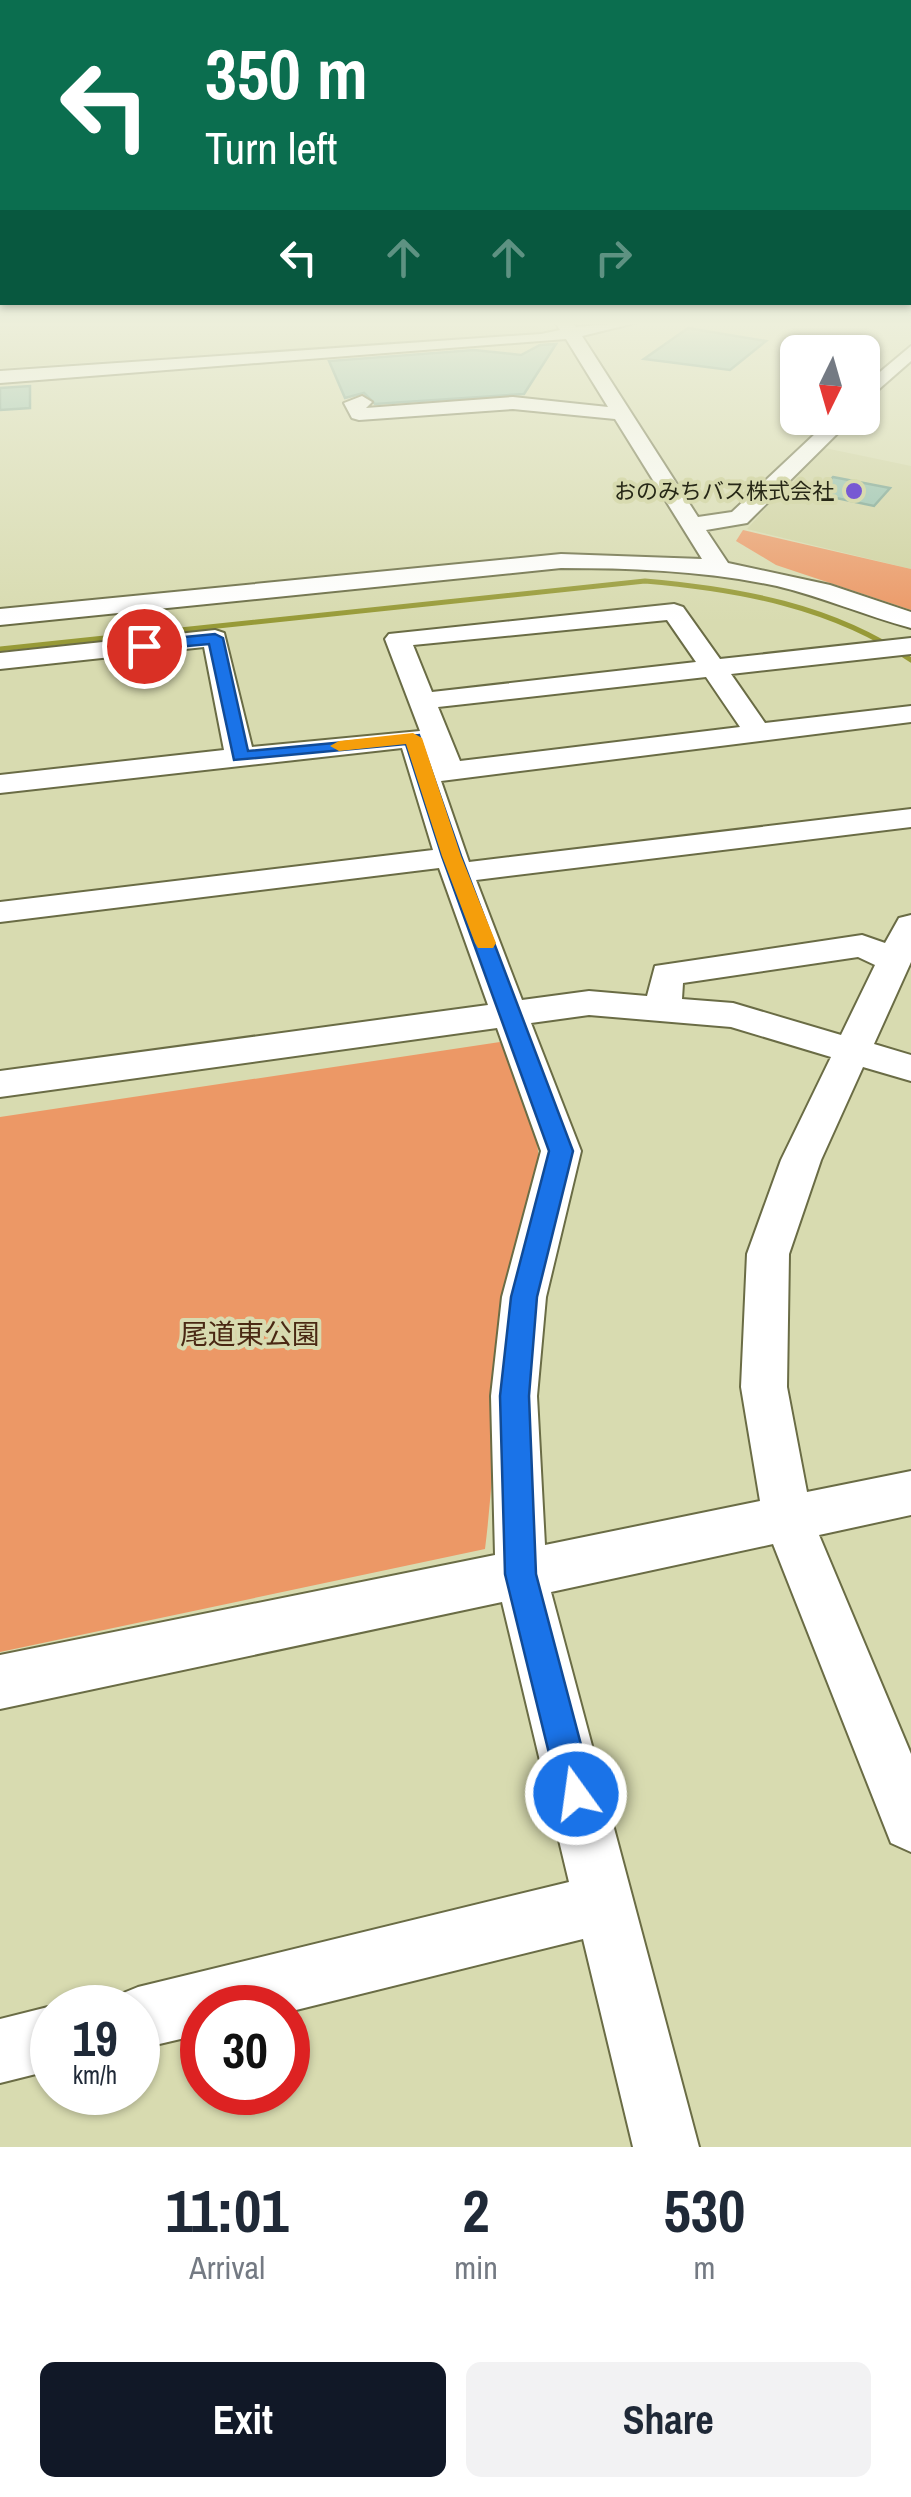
<!DOCTYPE html>
<meta charset="utf-8">
<style>
:root{--surface:#fff;--page:#f2f2f3;--text:#1f2937;--muted:#747a83;--accent:#111827}
body{margin:0;font-family:"Archivo Narrow","Noto Sans JP",sans-serif;background:var(--page);color:var(--text);height:100vh;display:flex;flex-direction:column;font-size:38px;white-space:nowrap}
*{box-sizing:border-box;margin:0}
p{font-size:32px;color:var(--muted)}
.icon{flex:none;width:55px;height:55px;fill:none;stroke:currentColor;stroke-width:2;stroke-linecap:round;stroke-linejoin:round}
.map{position:relative;height:2147px;overflow:hidden}
.details{display:flex;flex-direction:column;background:var(--surface);flex:1}
.details>*{flex:none}
.banner{position:absolute;left:0px;top:0px;width:912px;height:305px;box-shadow:0 2px 8px #0004;background:#0b6e4f;color:#fff;overflow:hidden}
.needle{width:65px;rotate:185deg}
.tools{position:absolute;left:780px;top:335px;display:grid;gap:20px}
.tools a{display:grid;place-items:center;width:100px;height:100px;border-radius:15px;background:var(--surface);box-shadow:0 2px 8px #0004;font-size:50px}
.speed{position:absolute;left:30px;top:1985px;display:flex;gap:20px;font-size:50px;font-weight:700;text-align:center}
.speed>*{display:grid;place-content:center;width:130px;height:130px;border-radius:50%;background:var(--surface);box-shadow:0 2px 8px #0004;line-height:1}
.speed small{font-size:25px;font-weight:400}
.speed .limit{border:15px solid #d22;background:#fff;color:#111}
.pin{position:absolute;display:grid;place-items:center;width:85px;height:85px;color:#fff;margin:-42px;border:5px solid #fff;border-radius:50%;box-shadow:0 2px 10px #0007}
.me{position:absolute;width:110px;margin:-55px;rotate:346deg;stroke-linejoin:round;filter:drop-shadow(0 0 8px #0008)}
.turn{display:flex;align-items:center;gap:35px;height:210px;padding:0 40px;font-size:45px}
.turn .icon{width:130px;height:130px;stroke-width:2.5}
.turn b{display:block;font-size:70px;line-height:85px}
.lanes{display:flex;align-items:center;height:95px;padding:0 40px;background:#0003;justify-content:center;gap:50px;direction:ltr}
.lanes .off{opacity:.35}
.eta{display:flex;justify-content:space-evenly;align-items:center;height:170px;text-align:center}
.eta b{font-size:60px;font-weight:700;line-height:70px}
.primary-button{display:flex;gap:20px;margin-top:auto;padding:20px 40px}
.primary-button a{flex:1;height:115px;border-radius:15px;background:var(--accent);color:#fff;font-size:40px;font-weight:700;line-height:115px;text-align:center}
.primary-button a+a{background:var(--page);color:var(--text)}
.map>svg:first-child{display:block}
</style>
<div class="map">
<svg width="911" height="2147" viewBox="0 0 911 2147">
<rect width="100%" height="100%" fill="#d8dbb0"/>
<!-- built -->
<g fill="#cfd2a0">
<path d="M 0,322 L 535,322 L 543,333 L 0,368 Z"/>
<path d="M 820,447 L 911,466 L 911,569 L 747,529 Z"/>
</g>
<!-- green -->
<g fill="#ec9866">
<path d="M 743,530 L 911,569 L 911,610 L 776,565 L 736,541 Z"/>
<path d="M 500,1042 C 516,1080 537,1120 539,1161 C 495,1285 501,1420 485,1549 L 0,1652 L 0,1117 Z"/>
</g>
<g fill="none" stroke-linecap="round" stroke-linejoin="round">
<!-- stream -->
<path stroke="#979a37" stroke-width="5" d="M 0,649 L 645,581 C 738,589 833,606 911,660"/>
</g>
<!-- building -->
<g fill="#8cbdac" stroke="#6d9c8c" stroke-width="2.5">
<path d="M 688,328 L 766,341 L 730,370 L 644,359 Z"/>
<path d="M 556,344 L 524,394 L 375,404 L 364,393 L 345,398 L 329,361 L 474,350 L 521,355 L 540,345 Z"/>
<path d="M 30,386 L 30,408 L 0,410 L 0,388 Z"/>
<path d="M 833,477 L 890,488 L 874,506 L 817,494 Z"/>
</g>
<g fill="none" stroke-linecap="round" stroke-linejoin="round">
<!-- minor casing -->
<g stroke="#6a6c45" stroke-width="4">
<g id="minor">
<path d="M 555,322 L 573,322 L 576,327 L 639,322 L 582,336 L 698,517 L 732,512 L 832,418 L 853,418 L 747,523 L 706,530 L 728,563 L 830,585 L 911,612 L 911,628 C 866,616 823,597 777,586 C 706,571 634,568 561,568 L 0,625 L 0,609 L 561,554 L 702,559 L 615,419 L 513,409 L 359,420 L 352,418 L 344,403 L 362,396 L 372,402 L 366,408 L 513,397 L 608,407 L 566,339 L 0,383 L 0,371 L 541,334 L 560,330 Z"/>
<path d="M 911,346 L 911,361 L 862,404 L 862,387 Z"/>
<path d="M 674,604 L 683,607 L 720,659 L 911,638 L 911,654 L 731,674 L 765,723 L 911,706 L 911,722 L 441,781 L 469,862 L 911,809 L 911,827 L 476,880 L 522,1000 L 589,991 L 647,996 L 655,966 L 862,935 L 885,943 L 899,918 L 911,915 L 911,962 L 874,1044 L 911,1055 L 911,1081 L 863,1067 L 821,1160 L 789,1254 L 787,1387 L 807,1492 L 911,1471 L 911,1515 L 819,1535 L 911,1754 L 911,1852 L 891,1843 L 773,1544 L 551,1592 L 699,2147 L 633,2147 L 583,1939 L 288,2012 L 288,2008 L 202,2008 L 202,2034 L 138,2049 L 138,2008 L 111,2008 L 116,1996 L 138,1987 L 569,1882 L 502,1602 L 0,1709 L 0,1655 L 495,1555 L 491,1396 L 502,1297 L 541,1151 L 497,1028 L 0,1097 L 0,1071 L 488,1005 L 439,868 L 0,922 L 0,902 L 433,850 L 402,748 L 0,793 L 0,775 L 224,750 L 204,647 L 0,669 L 0,653 L 215,630 L 224,633 L 252,747 L 420,731 L 385,639 L 389,634 ZM 667,620 L 696,662 L 432,692 L 413,645 ZM 706,677 L 740,727 L 460,761 L 438,707 ZM 858,957 L 875,965 L 841,1035 L 733,1003 L 682,999 L 683,983 ZM 589,1015 L 731,1027 L 831,1057 L 781,1160 L 747,1254 L 741,1387 L 760,1501 L 545,1545 L 537,1396 L 546,1297 L 581,1151 L 531,1023 Z"/>
<path d="M 52,2006 L 55,2008 L 52,2070 L 0,2083 L 0,2019 Z"/>
</g>
</g>
<!-- minor -->
<use href="#minor" fill="#fff" fill-rule="evenodd"/>
</g>
<!-- sky -->
<linearGradient id="sky" x2="0" y2="1"><stop stop-color="#87aaa1"/><stop offset="0.52" stop-color="#edefdb"/><stop offset="1" stop-color="#edefdb" stop-opacity="0"/></linearGradient>
<rect width="911" height="623" fill="url(#sky)"/>
<!-- route -->
<path fill="#1a73e8" stroke="#114b97" stroke-width="2.5" d="M 215,634 L 223,638 L 248,751 L 419,735 L 461,856 L 573,1151 L 537,1297 L 529,1396 L 536,1574 L 594,1794 L 588,1806 L 576,1811 L 564,1806 L 559,1794 L 505,1574 L 500,1396 L 511,1297 L 549,1151 L 442,856 L 406,744 L 234,760 L 209,644 L 144,650 L 136,646 L 144,641 Z"/>
<!-- slow -->
<path fill="#f59e0b" d="M 413,733 L 422,738 L 461,856 L 496,943 L 493,948 L 478,948 L 475,943 L 442,856 L 406,744 L 339,751 L 330,746 L 339,741 Z"/>
<!-- markers -->
<circle fill="#7759d3" stroke="#d8dbb0" stroke-width="4" cx="854" cy="491" r="10"/>
<g text-anchor="middle" dominant-baseline="central" stroke-width="8" stroke-linejoin="round" paint-order="stroke">
<!-- far-poi labels -->
<g font-size="22" fill="#272817" stroke="#d8dbb0" text-anchor="end">
<text x="834" y="491">おのみちバス株式会社</text>
</g>
<!-- park labels -->
<g font-size="28" fill="#4a2813" stroke="#d8dbb0">
<text x="250" y="1334">尾道東公園</text>
</g>
</g>
</svg>
<div class="tools">
<a><svg class="needle" viewBox="-14 -14 28 28"><path d="M0-13l5 13h-10z" fill="#e53935"/><path d="M0 13l5-13h-10z" fill="#747a83"/></svg></a>
</div>
<div class="speed"><div>19<small>km/h</small></div><div class="limit">30</div></div>
<div class="pin" style="left:144px;top:646px;background:#d93025"><svg class="icon" aria-label="arrive" viewBox="0 0 24 24"><path d="M6 21V4h12l-3 4 3 4H6"/></svg></div>
<svg class="me" style="left:576px;top:1794px" viewBox="-20 -20 40 40"><circle r="17" fill="#1a73e8" stroke="#fff" stroke-width="3"/><path d="M0-11L8 9 0 5-8 9z" fill="#fff"/></svg>
<div class="banner">
<div class="turn"><svg class="icon" aria-label="left" viewBox="0 0 24 24"><path d="M17 20v-9H6M10 6l-5 5 5 5"/></svg><div><b>350 m</b>Turn left</div></div>
<div class="lanes"><svg class="icon" aria-label="left" viewBox="0 0 24 24"><path d="M17 20v-9H6M10 6l-5 5 5 5"/></svg><svg class="icon off" aria-label="ahead" viewBox="0 0 24 24"><path d="M12 20V5M6 11l6-6 6 6"/></svg><svg class="icon off" aria-label="ahead" viewBox="0 0 24 24"><path d="M12 20V5M6 11l6-6 6 6"/></svg><svg class="icon off" aria-label="right" viewBox="0 0 24 24"><path d="M7 20v-9h11M14 6l5 5-5 5"/></svg></div>
</div>
</div>
<section class="details">
<div class="eta">
<div><b>11:01</b><p>Arrival</p></div>
<div><b>2</b><p>min</p></div>
<div><b>530</b><p>m</p></div>
</div>
<div class="primary-button"><a>Exit</a><a>Share</a></div>
</section>
